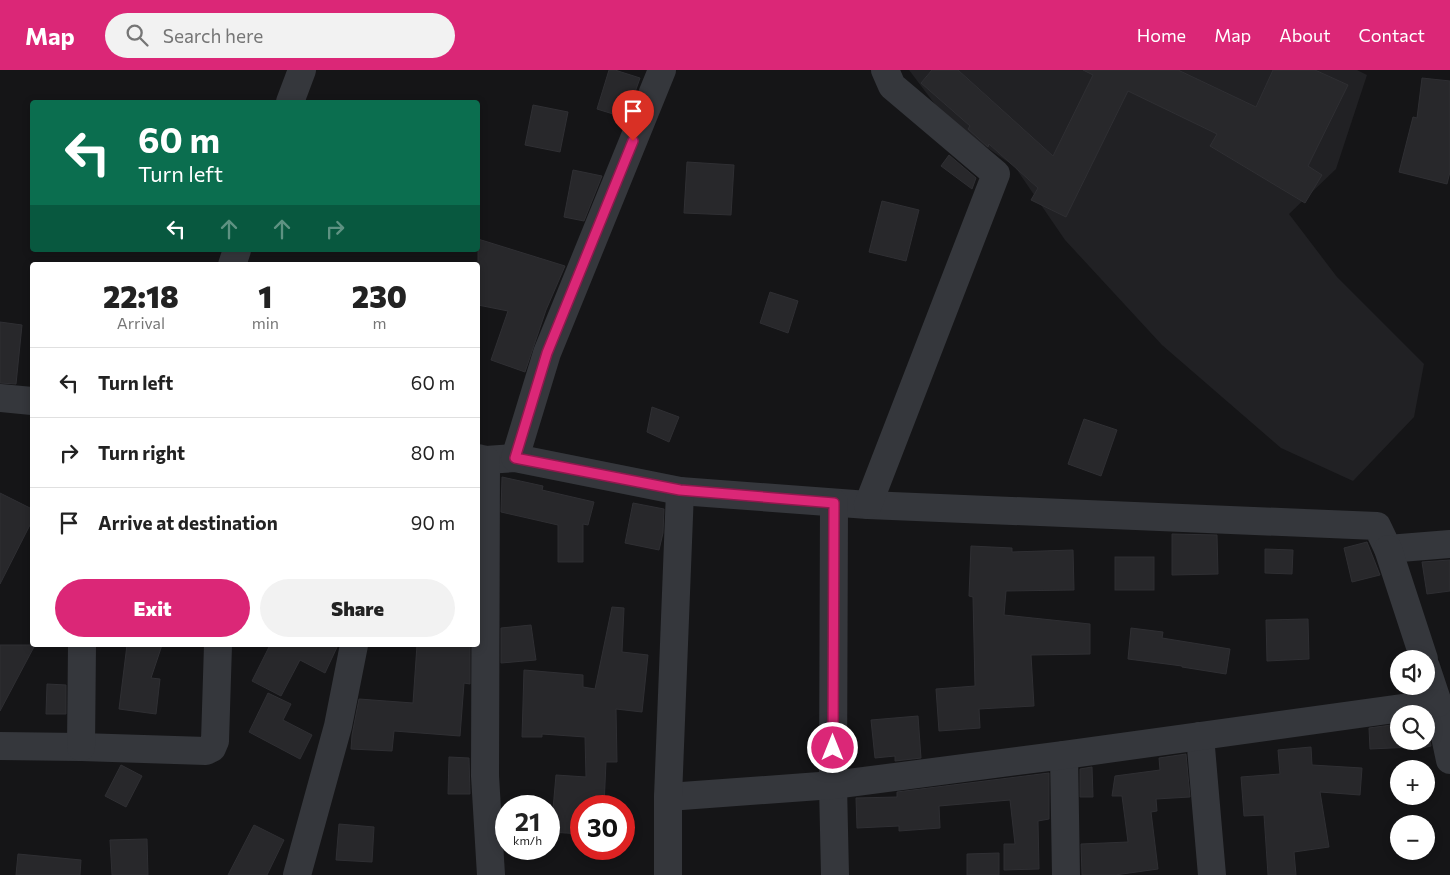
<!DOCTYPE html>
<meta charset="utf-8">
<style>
:root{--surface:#fff;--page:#f2f2f2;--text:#222;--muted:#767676;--line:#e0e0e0;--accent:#db2777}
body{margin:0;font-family:Commissioner,sans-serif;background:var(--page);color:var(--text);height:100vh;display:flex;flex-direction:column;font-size:19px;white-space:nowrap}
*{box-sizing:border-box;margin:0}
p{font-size:16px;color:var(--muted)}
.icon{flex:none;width:28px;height:28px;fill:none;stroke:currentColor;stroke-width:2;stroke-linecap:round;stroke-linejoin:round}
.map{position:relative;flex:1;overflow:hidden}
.sheet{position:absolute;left:30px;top:192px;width:450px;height:385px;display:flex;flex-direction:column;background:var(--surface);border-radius:5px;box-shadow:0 2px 8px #0003}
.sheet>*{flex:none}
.guide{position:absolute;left:30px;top:30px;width:450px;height:152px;border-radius:5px;box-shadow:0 2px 8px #0003;background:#0b6e4f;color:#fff;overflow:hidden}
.tools{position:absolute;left:1390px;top:580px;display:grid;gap:10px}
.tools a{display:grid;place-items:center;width:45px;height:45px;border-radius:50%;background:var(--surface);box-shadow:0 2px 8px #0003;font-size:25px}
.speed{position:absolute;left:495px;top:725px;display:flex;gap:10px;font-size:25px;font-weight:700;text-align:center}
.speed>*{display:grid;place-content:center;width:65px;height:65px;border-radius:50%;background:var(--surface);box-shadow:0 2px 8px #0003;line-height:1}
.speed small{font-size:12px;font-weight:400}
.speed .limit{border:8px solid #d22;background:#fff;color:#111}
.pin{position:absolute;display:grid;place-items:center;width:42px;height:42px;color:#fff;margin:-51px -21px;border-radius:50% 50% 50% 0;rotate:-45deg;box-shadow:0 0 5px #0007}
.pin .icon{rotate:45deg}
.me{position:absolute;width:55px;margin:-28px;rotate:0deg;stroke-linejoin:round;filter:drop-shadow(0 0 4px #0008)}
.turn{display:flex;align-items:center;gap:18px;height:105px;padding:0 25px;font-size:22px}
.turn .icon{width:65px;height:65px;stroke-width:2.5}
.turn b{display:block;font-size:35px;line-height:42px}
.lanes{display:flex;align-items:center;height:48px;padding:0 25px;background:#0003;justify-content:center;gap:25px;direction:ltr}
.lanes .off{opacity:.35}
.eta{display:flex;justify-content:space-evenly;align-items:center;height:85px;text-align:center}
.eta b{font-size:30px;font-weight:800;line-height:35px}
.button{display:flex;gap:10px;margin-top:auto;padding:10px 25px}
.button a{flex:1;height:58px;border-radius:30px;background:var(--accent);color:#fff;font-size:20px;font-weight:800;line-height:58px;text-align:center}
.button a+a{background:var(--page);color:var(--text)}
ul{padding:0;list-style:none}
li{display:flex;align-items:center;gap:15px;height:70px;padding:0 25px;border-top:1px solid var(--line)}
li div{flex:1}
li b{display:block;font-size:19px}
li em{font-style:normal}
header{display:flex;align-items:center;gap:30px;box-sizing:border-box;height:70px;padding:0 25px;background:var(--accent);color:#fff}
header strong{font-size:24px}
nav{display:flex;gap:28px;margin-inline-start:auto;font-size:18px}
.search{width:350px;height:45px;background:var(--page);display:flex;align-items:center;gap:12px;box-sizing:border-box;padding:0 18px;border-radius:28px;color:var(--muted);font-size:19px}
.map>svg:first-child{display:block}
</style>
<header>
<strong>Map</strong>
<div class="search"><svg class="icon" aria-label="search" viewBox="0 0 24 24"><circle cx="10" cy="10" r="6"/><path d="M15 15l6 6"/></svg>Search here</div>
<nav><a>Home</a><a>Map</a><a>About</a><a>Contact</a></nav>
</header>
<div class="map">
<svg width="1450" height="805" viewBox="0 0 1450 805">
<rect width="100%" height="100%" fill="#151517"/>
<!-- built -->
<path fill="#212124" d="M 909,0 L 1357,0 L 1367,5 L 1336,99 L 1289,144 L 1337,207 L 1424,294 L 1414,347 L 1353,411 L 1281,378 L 1162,275 L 1065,170 L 1015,97 L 946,49 Z"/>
<!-- building -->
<g fill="#28282b" stroke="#2f2f33">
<path d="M 609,0 L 615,0 L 640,8 L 626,48 L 597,39 Z"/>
<path d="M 932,0 L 958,0 L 1053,86 L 1093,5 L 1083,0 L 1178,0 L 1256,37 L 1273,0 L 1315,0 L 1348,15 L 1308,96 L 1322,105 L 1305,133 L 1210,76 L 1217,64 L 1128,21 L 1066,147 L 1031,130 L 1038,118 L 989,74 L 988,77 L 968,59 L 970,56 L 921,13 Z"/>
<path d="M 1422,8 L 1450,11 L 1450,102 L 1447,114 L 1399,102 L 1413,47 L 1417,48 Z"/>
<path d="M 533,35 L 568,42 L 560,82 L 525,75 Z"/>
<path d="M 949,85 L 976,108 L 972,119 L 941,96 Z"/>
<path d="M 687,92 L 734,95 L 731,145 L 684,143 Z"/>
<path d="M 573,100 L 602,106 L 584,151 L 564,147 Z"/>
<path d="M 882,131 L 919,140 L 906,191 L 869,182 Z"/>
<path d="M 478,169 L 565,196 L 546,240 L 525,302 L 491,290 L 508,241 L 478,235 Z"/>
<path d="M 770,222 L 798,231 L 788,263 L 760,253 Z"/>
<path d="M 0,252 L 22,255 L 16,314 L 0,313 Z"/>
<path d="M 652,337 L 679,347 L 669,372 L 647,362 Z"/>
<path d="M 1084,349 L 1117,360 L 1101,406 L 1068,394 Z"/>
<path d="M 502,407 L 543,416 L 542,420 L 594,432 L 588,455 L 583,454 L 583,492 L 558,492 L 558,455 L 501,442 Z"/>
<path d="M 0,423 L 32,439 L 32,451 L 0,514 Z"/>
<path d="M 633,433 L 664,439 L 663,463 L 659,480 L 625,473 Z"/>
<path d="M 1172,464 L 1217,465 L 1218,504 L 1172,505 Z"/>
<path d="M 1367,472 L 1380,505 L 1352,512 L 1344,478 Z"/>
<path d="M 971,476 L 1012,478 L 1012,482 L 1073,480 L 1074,520 L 1006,521 L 1004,545 L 1090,554 L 1090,584 L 1031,585 L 1034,636 L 979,639 L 980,658 L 939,661 L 936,619 L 975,616 L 973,527 L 969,526 Z"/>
<path d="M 1265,479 L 1293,480 L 1292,504 L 1265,503 Z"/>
<rect x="1115" y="487" width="39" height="33"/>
<path d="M 1450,490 L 1450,521 L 1427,524 L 1422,492 Z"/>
<path d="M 612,537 L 624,538 L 622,582 L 648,585 L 642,642 L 616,639 L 617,692 L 606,692 L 604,736 L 581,736 L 581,764 L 551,762 L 556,705 L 586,707 L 585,667 L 542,664 L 542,667 L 522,667 L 524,600 L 583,605 L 583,617 L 595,619 Z"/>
<path d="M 1308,549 L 1309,589 L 1267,591 L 1266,550 Z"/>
<path d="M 531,555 L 536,590 L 501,593 L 501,558 Z"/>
<path d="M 1131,558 L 1163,562 L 1162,568 L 1230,579 L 1226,604 L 1182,597 L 1182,596 L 1128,589 Z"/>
<path d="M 0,575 L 35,575 L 0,641 Z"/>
<path d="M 127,575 L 162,575 L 151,608 L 160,609 L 156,644 L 119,639 Z"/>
<path d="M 270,575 L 338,575 L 325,603 L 300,590 L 281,626 L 252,611 Z"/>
<path d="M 417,575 L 470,575 L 470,614 L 464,613 L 460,666 L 394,661 L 392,681 L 351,679 L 352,665 L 359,629 L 413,633 Z"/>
<path d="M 47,614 L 66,615 L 66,644 L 46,644 Z"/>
<path d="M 268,623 L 291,634 L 283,650 L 312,665 L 300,689 L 249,662 Z"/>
<path d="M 918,646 L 921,688 L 895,691 L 895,686 L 875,688 L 871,650 Z"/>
<path d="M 1426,653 L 1431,676 L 1413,680 L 1413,677 L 1370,679 L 1369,658 L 1399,654 L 1399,671 L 1426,671 Z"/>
<path d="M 1311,677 L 1312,695 L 1362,698 L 1360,725 L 1320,722 L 1329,777 L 1294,782 L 1296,805 L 1268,805 L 1264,745 L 1244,746 L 1241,707 L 1280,704 L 1278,680 Z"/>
<path d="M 1186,684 L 1190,727 L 1156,729 L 1157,741 L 1151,742 L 1158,799 L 1115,805 L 1082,805 L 1081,774 L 1128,772 L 1122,726 L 1112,726 L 1115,706 L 1160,700 L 1159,688 Z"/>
<path d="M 449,687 L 469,688 L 470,724 L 448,724 Z"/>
<path d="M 121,695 L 142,706 L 126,737 L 105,726 Z"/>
<path d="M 1092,697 L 1093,727 L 1080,727 L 1080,699 Z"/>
<path d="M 1049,703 L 1049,749 L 1038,751 L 1039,799 L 1004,800 L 1004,774 L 1015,774 L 1010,730 L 939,736 L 940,758 L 899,761 L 899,756 L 857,758 L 856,728 L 897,727 L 897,722 Z"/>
<path d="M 339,754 L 374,757 L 372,792 L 336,790 Z"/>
<path d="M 254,755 L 284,770 L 267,805 L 228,805 Z"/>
<path d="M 147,769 L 148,805 L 112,805 L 110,770 Z"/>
<path d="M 999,783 L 999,805 L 967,805 L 967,784 Z"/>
<path d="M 18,784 L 81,790 L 80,805 L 16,805 Z"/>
</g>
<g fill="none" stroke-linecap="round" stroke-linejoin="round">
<!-- minor -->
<g stroke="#35373c" stroke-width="28">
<path d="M 290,32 L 302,0"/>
<path d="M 232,195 L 237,180"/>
<path d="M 0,328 L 32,331"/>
<path d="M 478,388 L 486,390 L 515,388 L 680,421 L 868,435 L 1377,456 L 1388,479 L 1450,474"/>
<path d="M 515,388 L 547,283 L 662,0"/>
<path d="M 486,390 L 485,706 L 491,805"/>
<path d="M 834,433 L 833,715 L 835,805"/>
<path d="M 868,435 L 996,104 L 892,16 L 885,0"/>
<path d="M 1388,479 L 1424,589"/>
<path d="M 1426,597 L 1438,633 L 1450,690"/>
<path d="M 1200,666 L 1212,805"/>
<path d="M 0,676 L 81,677 L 206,681 L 212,678 L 215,671 L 218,575"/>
<path d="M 81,677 L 82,575"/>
<path d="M 1064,685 L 1066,805"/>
<path d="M 668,727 L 833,715 L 1064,685 L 1438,633"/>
<path d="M 297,805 L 338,656 L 354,575"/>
<path d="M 668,805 L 668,727 L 680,421"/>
</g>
</g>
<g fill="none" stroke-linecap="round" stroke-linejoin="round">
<!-- route casing -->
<g stroke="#8e194d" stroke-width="12">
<path id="route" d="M 633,71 L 547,283 L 515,388 L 680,420 L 834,433 L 833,678"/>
</g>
<!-- route -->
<use href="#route" stroke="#db2777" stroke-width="9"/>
</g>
</svg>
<div class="tools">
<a><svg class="icon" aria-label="sound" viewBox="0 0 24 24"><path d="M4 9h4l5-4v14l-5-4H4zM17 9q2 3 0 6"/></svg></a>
<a><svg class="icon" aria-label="search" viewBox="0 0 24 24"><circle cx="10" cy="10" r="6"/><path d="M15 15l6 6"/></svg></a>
<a>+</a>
<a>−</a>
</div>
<div class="speed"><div>21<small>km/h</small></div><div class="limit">30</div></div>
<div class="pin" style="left:633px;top:71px;background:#d93025"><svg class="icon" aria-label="arrive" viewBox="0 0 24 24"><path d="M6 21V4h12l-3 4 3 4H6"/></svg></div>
<svg class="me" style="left:833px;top:678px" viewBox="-20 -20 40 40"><circle r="17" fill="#db2777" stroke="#fff" stroke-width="3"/><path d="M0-11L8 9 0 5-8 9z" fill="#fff"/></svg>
<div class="guide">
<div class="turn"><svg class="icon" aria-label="left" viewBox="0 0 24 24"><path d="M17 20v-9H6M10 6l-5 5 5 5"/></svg><div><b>60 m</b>Turn left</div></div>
<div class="lanes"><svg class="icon" aria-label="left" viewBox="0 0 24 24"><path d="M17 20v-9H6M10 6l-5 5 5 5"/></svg><svg class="icon off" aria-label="ahead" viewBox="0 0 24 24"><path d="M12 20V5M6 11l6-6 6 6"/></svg><svg class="icon off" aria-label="ahead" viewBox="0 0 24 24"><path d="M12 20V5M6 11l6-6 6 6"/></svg><svg class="icon off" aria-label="right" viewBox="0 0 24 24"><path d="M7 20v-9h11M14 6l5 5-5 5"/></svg></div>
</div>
<section class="sheet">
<div class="eta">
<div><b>22:18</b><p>Arrival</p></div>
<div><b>1</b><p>min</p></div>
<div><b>230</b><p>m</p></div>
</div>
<ul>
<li><svg class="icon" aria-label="left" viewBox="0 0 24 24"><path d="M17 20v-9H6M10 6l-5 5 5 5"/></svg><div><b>Turn left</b></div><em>60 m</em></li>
<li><svg class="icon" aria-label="right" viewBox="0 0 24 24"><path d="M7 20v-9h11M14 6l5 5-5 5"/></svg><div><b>Turn right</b></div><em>80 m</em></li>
<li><svg class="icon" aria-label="arrive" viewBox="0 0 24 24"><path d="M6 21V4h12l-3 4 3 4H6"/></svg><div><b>Arrive at destination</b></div><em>90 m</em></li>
</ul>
<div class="button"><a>Exit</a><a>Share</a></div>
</section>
</div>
